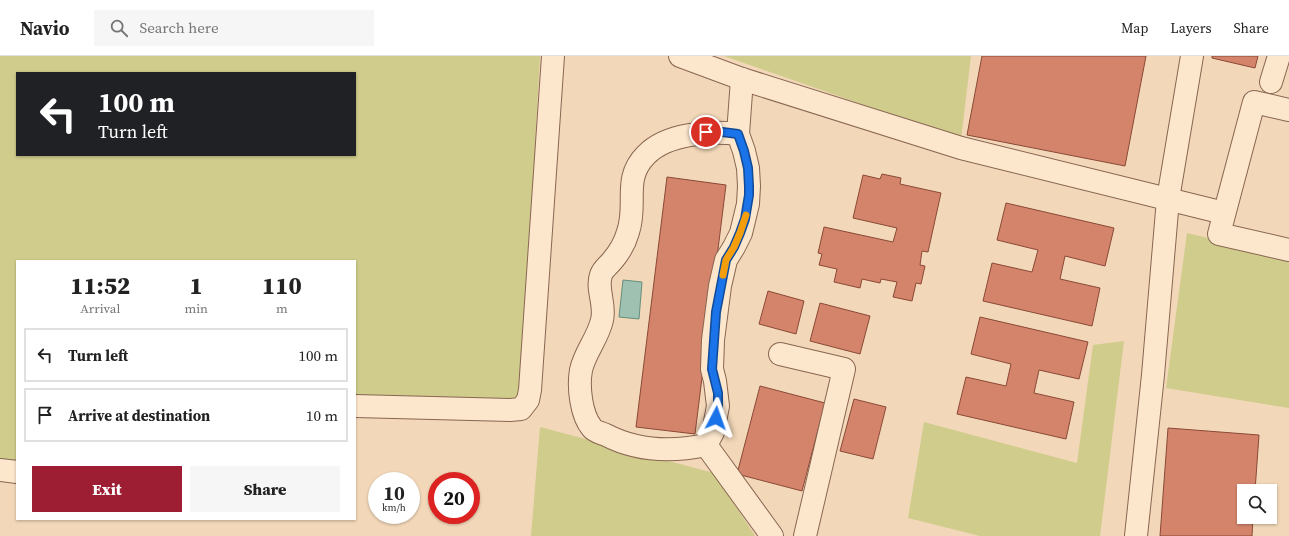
<!DOCTYPE html>
<style>
:root{--surface:#fff;--page:#f6f6f6;--text:#222;--muted:#767676;--line:#e0e0e0;--accent:#9d1d33}
body{margin:0;font-family:"Source Serif 4",serif;background:var(--page);color:var(--text);height:100vh;display:flex;flex-direction:column;font-size:15px;white-space:nowrap}
*{box-sizing:border-box;margin:0}
p{font-size:13px;color:var(--muted)}
.icon{flex:none;width:22px;height:22px;fill:none;stroke:currentColor;stroke-width:2;stroke-linecap:round;stroke-linejoin:round}
.map{position:relative;flex:1;overflow:hidden}
.drawer{position:absolute;left:16px;top:204px;width:340px;height:260px;display:flex;flex-direction:column;background:var(--surface);border-radius:0px;box-shadow:0 1px 3px #0004}
.drawer>*{flex:none}
.guide{position:absolute;left:16px;top:16px;width:340px;height:84px;border-radius:0px;box-shadow:0 1px 3px #0004;background:#202124;color:#fff;overflow:hidden}
.controls{position:absolute;left:1237px;top:428px;display:grid;gap:8px}
.controls a{display:grid;place-items:center;width:40px;height:40px;border-radius:0px;background:var(--surface);box-shadow:0 1px 3px #0004;font-size:20px}
.speed{position:absolute;left:368px;top:416px;display:flex;gap:8px;font-size:20px;font-weight:700;text-align:center}
.speed>*{display:grid;place-content:center;width:52px;height:52px;border-radius:50%;background:var(--surface);box-shadow:0 1px 3px #0004;line-height:1}
.speed small{font-size:10px;font-weight:400}
.speed .limit{border:6px solid #d22;background:#fff;color:#111}
.pin{position:absolute;display:grid;place-items:center;width:34px;height:34px;color:#fff;margin:-17px;border:2px solid #fff;border-radius:50%;box-shadow:0 1px 4px #0007}
.me{position:absolute;width:44px;margin:-22px;rotate:4deg;stroke-linejoin:round;filter:drop-shadow(0 0 3px #0008)}
.turn{display:flex;align-items:center;gap:14px;height:84px;padding:0 16px;font-size:18px}
.turn .icon{width:52px;height:52px;stroke-width:2.5}
.turn b{display:block;font-size:28px;line-height:34px}
.eta{display:flex;justify-content:space-evenly;align-items:center;height:68px;text-align:center}
.eta b{font-size:24px;font-weight:800;line-height:28px}
.primary-button{display:flex;gap:8px;margin-top:auto;padding:8px 16px}
.primary-button a{flex:1;height:46px;border-radius:0px;background:var(--accent);color:#fff;font-size:16px;font-weight:800;line-height:46px;text-align:center}
.primary-button a+a{background:var(--page);color:var(--text)}
ul{padding:0;list-style:none}
li{display:flex;align-items:center;gap:12px;height:54px;margin:0 8px 6px;padding:0 8px;border:2px solid var(--line);border-radius:0px}
li div{flex:1}
li b{display:block;font-size:15px}
li em{font-style:normal}
header{display:flex;align-items:center;gap:24px;box-sizing:border-box;height:56px;padding:0 20px;background:var(--surface);border-bottom:1px solid var(--line)}
header strong{font-size:19px}
nav{display:flex;gap:22px;margin-inline-start:auto;font-size:14px}
.search{width:280px;height:36px;background:var(--page);display:flex;align-items:center;gap:10px;box-sizing:border-box;padding:0 14px;border-radius:0px;color:var(--muted);font-size:15px}
.map>svg:first-child{display:block}
</style>
<header>
<strong>Navio</strong>
<div class="search"><svg class="icon" aria-label="search" viewBox="0 0 24 24"><circle cx="10" cy="10" r="6"/><path d="M15 15l6 6"/></svg>Search here</div>
<nav><a>Map</a><a>Layers</a><a>Share</a></nav>
</header>
<div class="map">
<svg width="1289" height="480" viewBox="0 0 1289 480">
<rect width="100%" height="100%" fill="#f2d7b8"/>
<!-- green -->
<g fill="#d0cc8c" fill-rule="evenodd">
<path d="M 0,0 L 540,0 L 522,321 L 521,332 L 516,341 L 507,343 L 355,341 L 355,205 L 17,205 L 17,410 L 0,408 ZM 17,17 L 355,17 L 355,99 L 17,99 Z"/>
<path d="M 724,0 L 971,0 L 961,83 Z"/>
<path d="M 1187,177 L 1289,201 L 1289,352 L 1166,332 Z"/>
<path d="M 1124,285 L 1100,480 L 980,480 L 908,462 L 924,366 L 1077,407 L 1093,289 Z"/>
<path d="M 540,371 L 714,417 L 755,480 L 531,480 Z"/>
</g>
<!-- water -->
<path fill="#9ec1b1" stroke="#658f7d" d="M 623,224 L 642,226 L 639,263 L 619,261 Z"/>
<!-- building -->
<g fill="#d4846a" stroke="#8a4936">
<path d="M 982,0 L 1146,0 L 1125,110 L 967,79 Z"/>
<path d="M 1212,0 L 1258,0 L 1255,12 L 1212,2 Z"/>
<path d="M 882,118 L 901,122 L 900,128 L 941,137 L 928,196 L 922,195 L 920,209 L 925,210 L 921,228 L 916,227 L 912,245 L 893,241 L 897,226 L 881,223 L 880,227 L 862,223 L 860,232 L 834,226 L 837,213 L 819,209 L 822,198 L 818,197 L 824,171 L 893,186 L 897,172 L 853,162 L 863,119 L 880,123 Z"/>
<path d="M 667,121 L 726,129 L 695,378 L 636,371 Z"/>
<path d="M 1006,147 L 1114,172 L 1105,210 L 1065,200 L 1060,223 L 1100,232 L 1092,270 L 983,245 L 992,207 L 1032,216 L 1038,194 L 997,184 Z"/>
<path d="M 768,235 L 804,245 L 796,278 L 759,268 Z"/>
<path d="M 820,247 L 870,260 L 860,298 L 810,285 Z"/>
<path d="M 980,261 L 1088,286 L 1079,323 L 1039,314 L 1034,337 L 1074,346 L 1066,383 L 957,358 L 966,321 L 1006,330 L 1011,308 L 971,298 Z"/>
<path d="M 760,330 L 825,347 L 802,435 L 737,418 Z"/>
<path d="M 854,343 L 886,351 L 873,403 L 840,395 Z"/>
<path d="M 1168,372 L 1259,379 L 1255,435 L 1244,435 L 1244,461 L 1253,461 L 1252,480 L 1160,480 Z"/>
</g>
<g fill="none" stroke-linecap="round" stroke-linejoin="round">
<!-- minor casing -->
<g stroke="#896652" stroke-width="24">
<g id="minor">
<path d="M 680,0 L 742,23 L 961,92 L 1224,157"/>
<path d="M 1271,26 L 1279,0"/>
<path d="M 1289,54 L 1254,46 L 1219,178 L 1289,194"/>
<path d="M 738,78 C 710,75 667,77 646,99 C 622,123 638,147 628,176 C 625,187 619,197 612,205 C 608,210 603,213 601,219 C 596,233 606,249 602,264 C 598,282 585,296 581,314 C 578,331 581,359 592,372 C 595,376 602,377 606,379 C 637,395 673,396 706,389 L 713,376 L 718,350 L 715,325 L 712,313 L 713,284 L 720,230 L 726,204 L 734,191 L 741,177 L 748,148 L 749,130 L 748,112 L 744,95 L 738,78 L 742,23"/>
<path d="M 780,298 L 844,313 L 805,480"/>
<path d="M 355,350 L 510,354 L 521,353 L 528,344 L 530,334 L 553,0"/>
<path d="M 706,389 L 772,480"/>
<path d="M 0,414 L 17,416"/>
<path d="M 1136,480 L 1153,319 L 1168,143 L 1192,0"/>
</g>
</g>
<!-- minor -->
<use href="#minor" stroke="#fce6cc" stroke-width="22"/>
</g>
<g fill="none" stroke-linecap="round" stroke-linejoin="round">
<!-- route casing -->
<g stroke="#114b97" stroke-width="10">
<path id="route" d="M 706,76 L 722,76 L 738,78 L 744,95 L 748,112 L 749,130 L 749,139 L 745,163 L 740,177 L 734,191 L 726,204 L 716,256 L 712,313 L 718,337 L 718,350 L 716,362"/>
</g>
<!-- route -->
<use href="#route" stroke="#1a73e8" stroke-width="7"/>
<!-- slow -->
<path stroke="#f59e0b" stroke-width="7" d="M 723,219 L 726,204 L 734,191 L 740,177 L 746,159"/>
</g>
</svg>
<div class="controls">
<a><svg class="icon" aria-label="search" viewBox="0 0 24 24"><circle cx="10" cy="10" r="6"/><path d="M15 15l6 6"/></svg></a>
</div>
<div class="speed"><div>10<small>km/h</small></div><div class="limit">20</div></div>
<div class="pin" style="left:706px;top:76px;background:#d93025"><svg class="icon" aria-label="arrive" viewBox="0 0 24 24"><path d="M6 21V4h12l-3 4 3 4H6"/></svg></div>
<svg class="me" style="left:716px;top:362px" viewBox="-20 -20 40 40"><path d="M0-17L14 15 0 8-14 15z" fill="#1a73e8" stroke="#fff" stroke-width="4"/></svg>
<div class="guide">
<div class="turn"><svg class="icon" aria-label="left" viewBox="0 0 24 24"><path d="M17 20v-9H6M10 6l-5 5 5 5"/></svg><div><b>100 m</b>Turn left</div></div>
</div>
<section class="drawer">
<div class="eta">
<div><b>11:52</b><p>Arrival</p></div>
<div><b>1</b><p>min</p></div>
<div><b>110</b><p>m</p></div>
</div>
<ul>
<li><svg class="icon" aria-label="left" viewBox="0 0 24 24"><path d="M17 20v-9H6M10 6l-5 5 5 5"/></svg><div><b>Turn left</b></div><em>100 m</em></li>
<li><svg class="icon" aria-label="arrive" viewBox="0 0 24 24"><path d="M6 21V4h12l-3 4 3 4H6"/></svg><div><b>Arrive at destination</b></div><em>10 m</em></li>
</ul>
<div class="primary-button"><a>Exit</a><a>Share</a></div>
</section>
</div>
